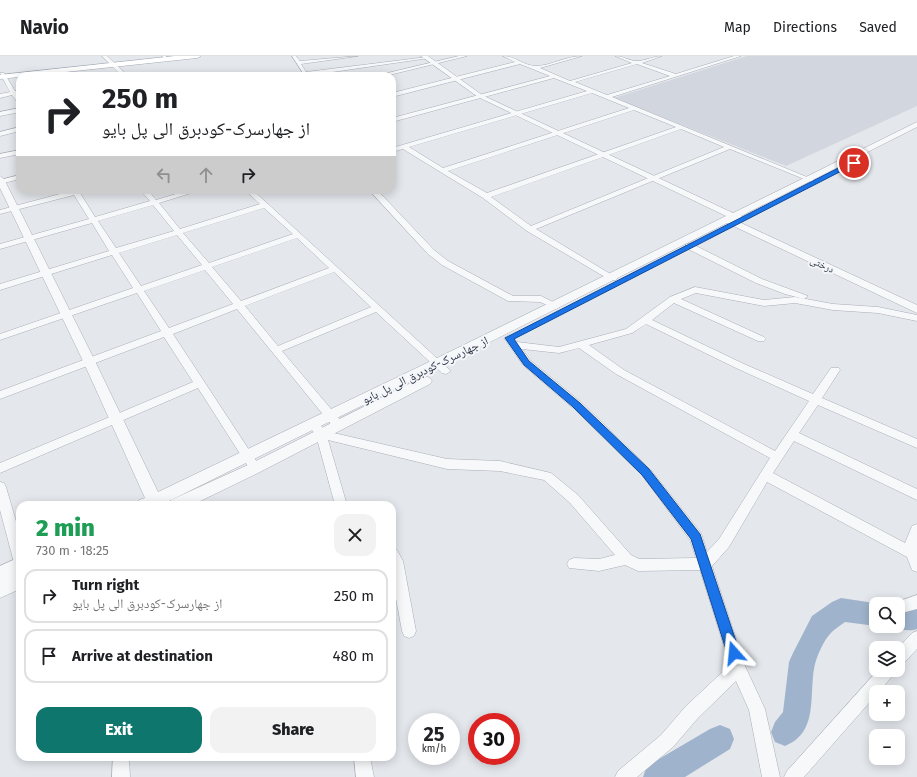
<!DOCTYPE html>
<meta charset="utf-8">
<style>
:root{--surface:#fff;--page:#f2f2f2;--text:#202124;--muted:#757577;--line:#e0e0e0;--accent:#0f766e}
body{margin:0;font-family:"Fira Sans","Noto Naskh Arabic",sans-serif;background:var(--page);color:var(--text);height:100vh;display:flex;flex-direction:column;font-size:15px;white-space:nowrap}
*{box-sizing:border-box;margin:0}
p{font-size:13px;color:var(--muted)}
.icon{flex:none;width:22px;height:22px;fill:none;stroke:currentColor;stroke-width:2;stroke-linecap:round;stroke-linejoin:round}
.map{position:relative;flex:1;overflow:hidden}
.details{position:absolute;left:16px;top:445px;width:380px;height:260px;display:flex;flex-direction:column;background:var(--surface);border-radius:12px;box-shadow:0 2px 10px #0003}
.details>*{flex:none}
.hud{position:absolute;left:16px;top:16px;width:380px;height:122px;border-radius:12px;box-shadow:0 2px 10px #0003;background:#fff;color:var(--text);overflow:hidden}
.fabs{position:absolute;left:869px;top:541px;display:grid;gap:8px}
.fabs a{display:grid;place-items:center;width:36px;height:36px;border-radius:8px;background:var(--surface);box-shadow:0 2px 10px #0003;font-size:20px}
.speed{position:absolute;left:408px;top:657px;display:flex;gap:8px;font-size:20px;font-weight:700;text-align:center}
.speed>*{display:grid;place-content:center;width:52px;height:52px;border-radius:50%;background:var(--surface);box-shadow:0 2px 10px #0003;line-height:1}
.speed small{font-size:10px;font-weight:400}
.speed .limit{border:6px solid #d22;background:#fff;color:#111}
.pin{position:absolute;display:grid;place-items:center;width:34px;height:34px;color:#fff;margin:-17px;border:2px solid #fff;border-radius:50%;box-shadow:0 1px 4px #0007}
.me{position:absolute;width:44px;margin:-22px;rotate:342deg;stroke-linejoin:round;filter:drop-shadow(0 0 3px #0008)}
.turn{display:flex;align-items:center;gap:14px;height:84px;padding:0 20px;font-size:18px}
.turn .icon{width:52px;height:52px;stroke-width:2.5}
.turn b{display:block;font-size:28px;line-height:34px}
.lanes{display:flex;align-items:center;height:38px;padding:0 20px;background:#0003;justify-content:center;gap:20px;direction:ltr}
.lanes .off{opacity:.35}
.round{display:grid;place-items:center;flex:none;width:42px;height:42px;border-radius:12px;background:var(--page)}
.overview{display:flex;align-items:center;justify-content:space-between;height:68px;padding:0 20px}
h1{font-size:24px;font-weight:800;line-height:30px;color:#1e9e55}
.primary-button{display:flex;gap:8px;margin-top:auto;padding:8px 20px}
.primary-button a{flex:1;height:46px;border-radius:12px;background:var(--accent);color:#fff;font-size:16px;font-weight:800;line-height:46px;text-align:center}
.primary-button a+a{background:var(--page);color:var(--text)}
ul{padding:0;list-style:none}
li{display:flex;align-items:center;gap:12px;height:54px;margin:0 8px 6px;padding:0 12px;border:2px solid var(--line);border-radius:12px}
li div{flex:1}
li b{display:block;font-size:15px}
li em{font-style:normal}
header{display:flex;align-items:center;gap:24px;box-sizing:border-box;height:56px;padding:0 20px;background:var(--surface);border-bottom:1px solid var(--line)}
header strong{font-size:19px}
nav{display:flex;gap:22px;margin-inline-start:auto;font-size:14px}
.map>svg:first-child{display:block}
</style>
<header>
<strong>Navio</strong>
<nav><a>Map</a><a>Directions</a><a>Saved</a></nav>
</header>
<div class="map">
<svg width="917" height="721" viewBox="0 0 917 721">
<rect width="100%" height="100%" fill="#e4e7ec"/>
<!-- built -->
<path fill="#d2d6de" d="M 747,0 L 917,0 L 917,50 L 786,110 L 614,42 Z"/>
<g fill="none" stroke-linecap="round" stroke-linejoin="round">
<!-- river -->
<g fill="#9fb4cc" fill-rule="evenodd">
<path d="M 841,542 L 881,548 L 876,548 L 876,570 L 845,566 C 840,570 834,573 830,578 C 824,584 817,600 815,608 C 808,638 820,676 785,690 L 775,686 L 771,676 L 775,666 L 783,656 L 789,606 L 793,597 L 812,560 L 832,546 Z"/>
<path d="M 917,547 L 917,573 C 909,576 898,573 890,570 L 898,570 L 898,549 L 910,550 Z"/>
<path d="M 720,669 L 730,673 L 734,683 L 730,693 L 685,721 L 643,721 L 647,710 L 710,673 Z"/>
</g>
<!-- minor casing -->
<g stroke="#a9aeb7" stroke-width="1">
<g id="minor">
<path d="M 102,0 L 107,0 L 128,20 L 102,20 L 118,16 Z"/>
<path d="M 162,0 L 166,0 L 166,1 L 164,2 Z"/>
<path d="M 292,0 L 296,0 L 300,5 L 358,0 L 301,8 L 306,16 L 427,1 L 429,2 L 305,20 Z"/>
<path d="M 459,0 L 467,0 L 385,20 L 375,20 Z"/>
<path d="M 503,0 C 515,0 524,10 536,10 C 550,10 566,0 582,0 L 540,12 L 570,25 L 632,7 L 615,0 C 623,0 629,5 637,5 C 645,5 654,0 662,0 L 642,7 L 676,18 L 734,0 L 741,0 L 612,41 L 819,126 L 814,127 L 730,93 L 536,173 L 617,222 L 616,224 L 610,224 L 527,175 L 483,142 L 403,93 L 392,96 L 392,92 L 587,35 L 554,22 L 392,66 L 392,62 L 550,20 L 520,8 L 392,41 L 392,37 L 515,6 ZM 637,8 L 670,20 L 607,39 L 575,26 ZM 592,37 L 629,52 L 443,112 L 409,91 ZM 634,54 L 676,71 L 487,137 L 448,115 ZM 681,73 L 724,91 L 531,170 L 491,141 Z"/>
<path d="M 0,17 L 4,17 L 15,35 L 20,35 L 20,37 L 17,38 L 20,43 L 20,50 L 12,39 L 0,42 L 0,38 L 10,36 Z"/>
<path d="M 20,52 L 20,56 L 0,60 L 0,56 Z"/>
<path d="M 20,71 L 20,75 L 0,80 L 0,76 Z"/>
<path d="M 20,94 L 20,98 L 0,102 L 0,98 Z"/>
<path d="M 20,119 L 20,123 L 0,128 L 0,124 Z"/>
<path d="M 70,134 L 88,134 L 80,137 L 95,161 L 150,145 L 140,134 L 148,134 L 156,144 L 189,134 L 201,134 L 159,147 L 180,173 L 260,148 L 245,134 L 268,134 L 257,138 L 451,315 L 446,318 L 442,317 L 376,256 L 282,295 L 342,366 L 344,369 L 342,372 L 334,372 L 237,253 L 173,278 L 259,409 L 261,412 L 259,415 L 255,417 L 251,415 L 198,332 L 0,417 L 0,407 L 193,326 L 164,281 L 0,343 L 0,335 L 161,275 L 137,237 L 0,284 L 0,278 L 133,232 L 112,199 L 0,234 L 0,228 L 109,195 L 92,167 L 0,193 L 0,188 L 89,163 L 74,139 L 0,158 L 0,154 L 71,135 ZM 153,149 L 174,175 L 116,192 L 98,165 ZM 264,152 L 293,178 L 209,207 L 183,177 ZM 177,179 L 202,209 L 141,230 L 119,197 ZM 297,182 L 329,212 L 241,245 L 212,211 ZM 205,214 L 233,248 L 169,272 L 144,235 ZM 334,216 L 371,251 L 278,290 L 245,250 Z"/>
<path d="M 369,134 L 377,134 L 434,194 L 448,205 L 513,240 L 541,240 L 561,250 L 556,253 L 540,246 L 508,245 L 442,209 L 428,198 Z"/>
<path d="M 686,188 L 692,188 L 762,223 L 808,240 L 804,243 L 785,238 L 756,227 L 686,192 Z"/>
<path d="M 695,231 L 764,244 L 795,241 L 833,248 L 878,251 L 917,259 L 917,265 L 878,257 L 833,254 L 795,247 L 764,250 L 696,237 L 681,243 L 764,281 L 766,283 L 764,285 L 758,285 L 674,247 L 652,264 L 744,308 L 813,338 L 831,312 L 839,312 L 840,314 L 822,342 L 917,383 L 917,392 L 818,349 L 799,377 L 917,433 L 917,444 L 794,385 L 773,417 L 905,487 L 912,470 L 917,468 L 917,516 L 912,514 L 907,501 L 767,426 L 729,491 L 712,510 L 745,610 L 765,653 L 780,721 L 762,721 L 749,654 L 736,625 L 698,662 L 673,691 L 637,721 L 615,721 L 618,715 L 661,679 L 686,650 L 730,609 L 700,514 L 638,515 L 625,509 L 599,515 L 569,512 L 567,508 L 569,504 L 574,502 L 599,503 L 615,499 L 570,447 L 544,424 L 500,415 L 447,413 L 328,384 L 347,449 L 335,449 L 316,379 L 308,369 L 314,365 L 318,366 L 325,375 L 447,403 L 500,405 L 551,417 L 578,439 L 631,499 L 639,503 L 696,502 L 690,484 L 642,419 L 573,352 L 523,309 L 504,282 L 509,279 L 512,280 L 517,286 L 559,291 L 626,273 L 670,241 ZM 646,268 L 736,312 L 809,345 L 775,395 L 624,314 L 589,289 L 632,277 ZM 579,292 L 616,318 L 770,402 L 719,483 L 707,496 L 701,477 L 650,413 L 581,346 L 531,305 L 522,293 L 559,297 Z"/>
<path d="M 0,426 L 4,427 L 6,431 L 20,479 L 20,509 L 15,507 L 13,503 L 0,454 Z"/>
<path d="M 392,492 L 397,494 L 403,505 L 416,575 L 414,580 L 409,582 L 404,580 L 402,575 L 392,521 Z"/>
<path d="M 917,539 L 917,553 L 898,558 L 898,548 L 894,547 Z"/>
<path d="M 917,575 L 917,593 L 903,608 L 898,611 L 898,592 L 912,577 Z"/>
<path d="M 878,614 L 896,614 L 893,619 L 879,636 L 876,636 L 876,639 L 804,721 L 784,721 L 787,715 Z"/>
<path d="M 113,701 L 129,701 L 130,721 L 112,721 Z"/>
<path d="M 354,701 L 370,701 L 374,721 L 356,721 Z"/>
</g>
</g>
<!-- tertiary casing -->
<g stroke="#a9aeb7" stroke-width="1">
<g id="tertiary">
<path d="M 421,0 L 428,0 L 482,39 L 733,157 L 917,66 L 917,71 L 741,160 L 744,163 L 739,166 L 917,249 L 917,257 L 727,167 L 440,311 L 163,448 L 164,449 L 137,449 L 139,444 L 145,442 L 83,305 L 0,132 L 0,120 L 4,123 L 95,305 L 158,436 L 431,305 L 726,160 L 478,41 Z"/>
<path d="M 425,320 L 430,322 L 432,325 L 430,328 L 260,416 L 192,449 L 169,449 L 171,444 L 250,408 Z"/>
<path d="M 20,501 L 20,533 L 0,542 L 0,510 Z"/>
</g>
</g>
<!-- primary casing -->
<g stroke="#a3abb8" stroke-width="1">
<path id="primary" d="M 175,0 L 201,0 L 197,2 L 0,23 L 0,19 Z"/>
</g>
<!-- minor -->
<use href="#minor" fill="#f7f8fa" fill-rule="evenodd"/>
<!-- tertiary -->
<use href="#tertiary" fill="#f7f8fa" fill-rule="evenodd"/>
<!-- primary -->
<use href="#primary" fill="#fff" fill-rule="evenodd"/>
</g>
<!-- route -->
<path fill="#1a73e8" stroke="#114b97" d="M 852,105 L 857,107 L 514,283 L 529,305 L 580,347 L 649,413 L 700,478 L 740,597 L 738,601 L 734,603 L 729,601 L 727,597 L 691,483 L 642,419 L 573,351 L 524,309 L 505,282 Z"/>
<g text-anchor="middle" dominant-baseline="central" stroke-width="4" stroke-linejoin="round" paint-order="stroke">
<!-- far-street labels -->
<g font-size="10" fill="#2b3445" stroke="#f4f6f9">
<text transform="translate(822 209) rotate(25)">درختی</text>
</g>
<!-- street labels -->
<g font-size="12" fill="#2b3445" stroke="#f4f6f9">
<text transform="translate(425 314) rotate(-26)">از جهارسرک-کودبرق الی پل بایو</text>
</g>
</g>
</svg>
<div class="fabs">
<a><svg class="icon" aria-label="search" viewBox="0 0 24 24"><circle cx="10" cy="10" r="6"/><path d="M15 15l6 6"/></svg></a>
<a><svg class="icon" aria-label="layers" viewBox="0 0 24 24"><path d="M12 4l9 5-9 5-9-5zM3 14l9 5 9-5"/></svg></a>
<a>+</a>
<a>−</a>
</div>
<div class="speed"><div>25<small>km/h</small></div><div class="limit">30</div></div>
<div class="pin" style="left:854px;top:107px;background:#d93025"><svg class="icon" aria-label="arrive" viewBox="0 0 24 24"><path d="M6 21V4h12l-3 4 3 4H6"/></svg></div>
<svg class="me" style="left:734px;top:597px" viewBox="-20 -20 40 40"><path d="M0-17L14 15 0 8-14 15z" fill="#1a73e8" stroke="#fff" stroke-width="4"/></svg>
<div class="hud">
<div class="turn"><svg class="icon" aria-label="right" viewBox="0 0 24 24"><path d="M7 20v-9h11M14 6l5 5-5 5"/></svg><div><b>250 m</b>از جهارسرک-کودبرق الی پل بایو</div></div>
<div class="lanes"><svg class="icon off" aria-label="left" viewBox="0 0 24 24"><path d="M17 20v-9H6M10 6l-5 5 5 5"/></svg><svg class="icon off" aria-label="ahead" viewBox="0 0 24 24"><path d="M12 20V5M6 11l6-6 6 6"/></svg><svg class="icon" aria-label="right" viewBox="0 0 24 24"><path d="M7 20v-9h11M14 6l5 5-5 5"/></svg></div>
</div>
<section class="details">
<div class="overview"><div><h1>2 min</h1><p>730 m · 18:25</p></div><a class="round"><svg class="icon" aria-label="close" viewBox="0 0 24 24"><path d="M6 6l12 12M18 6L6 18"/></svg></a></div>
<ul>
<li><svg class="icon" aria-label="right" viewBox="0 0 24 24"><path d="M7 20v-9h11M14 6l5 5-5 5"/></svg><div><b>Turn right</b><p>از جهارسرک-کودبرق الی پل بایو</p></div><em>250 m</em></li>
<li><svg class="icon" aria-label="arrive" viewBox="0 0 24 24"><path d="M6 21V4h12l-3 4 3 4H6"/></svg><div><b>Arrive at destination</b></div><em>480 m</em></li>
</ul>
<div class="primary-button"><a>Exit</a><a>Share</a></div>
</section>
</div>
